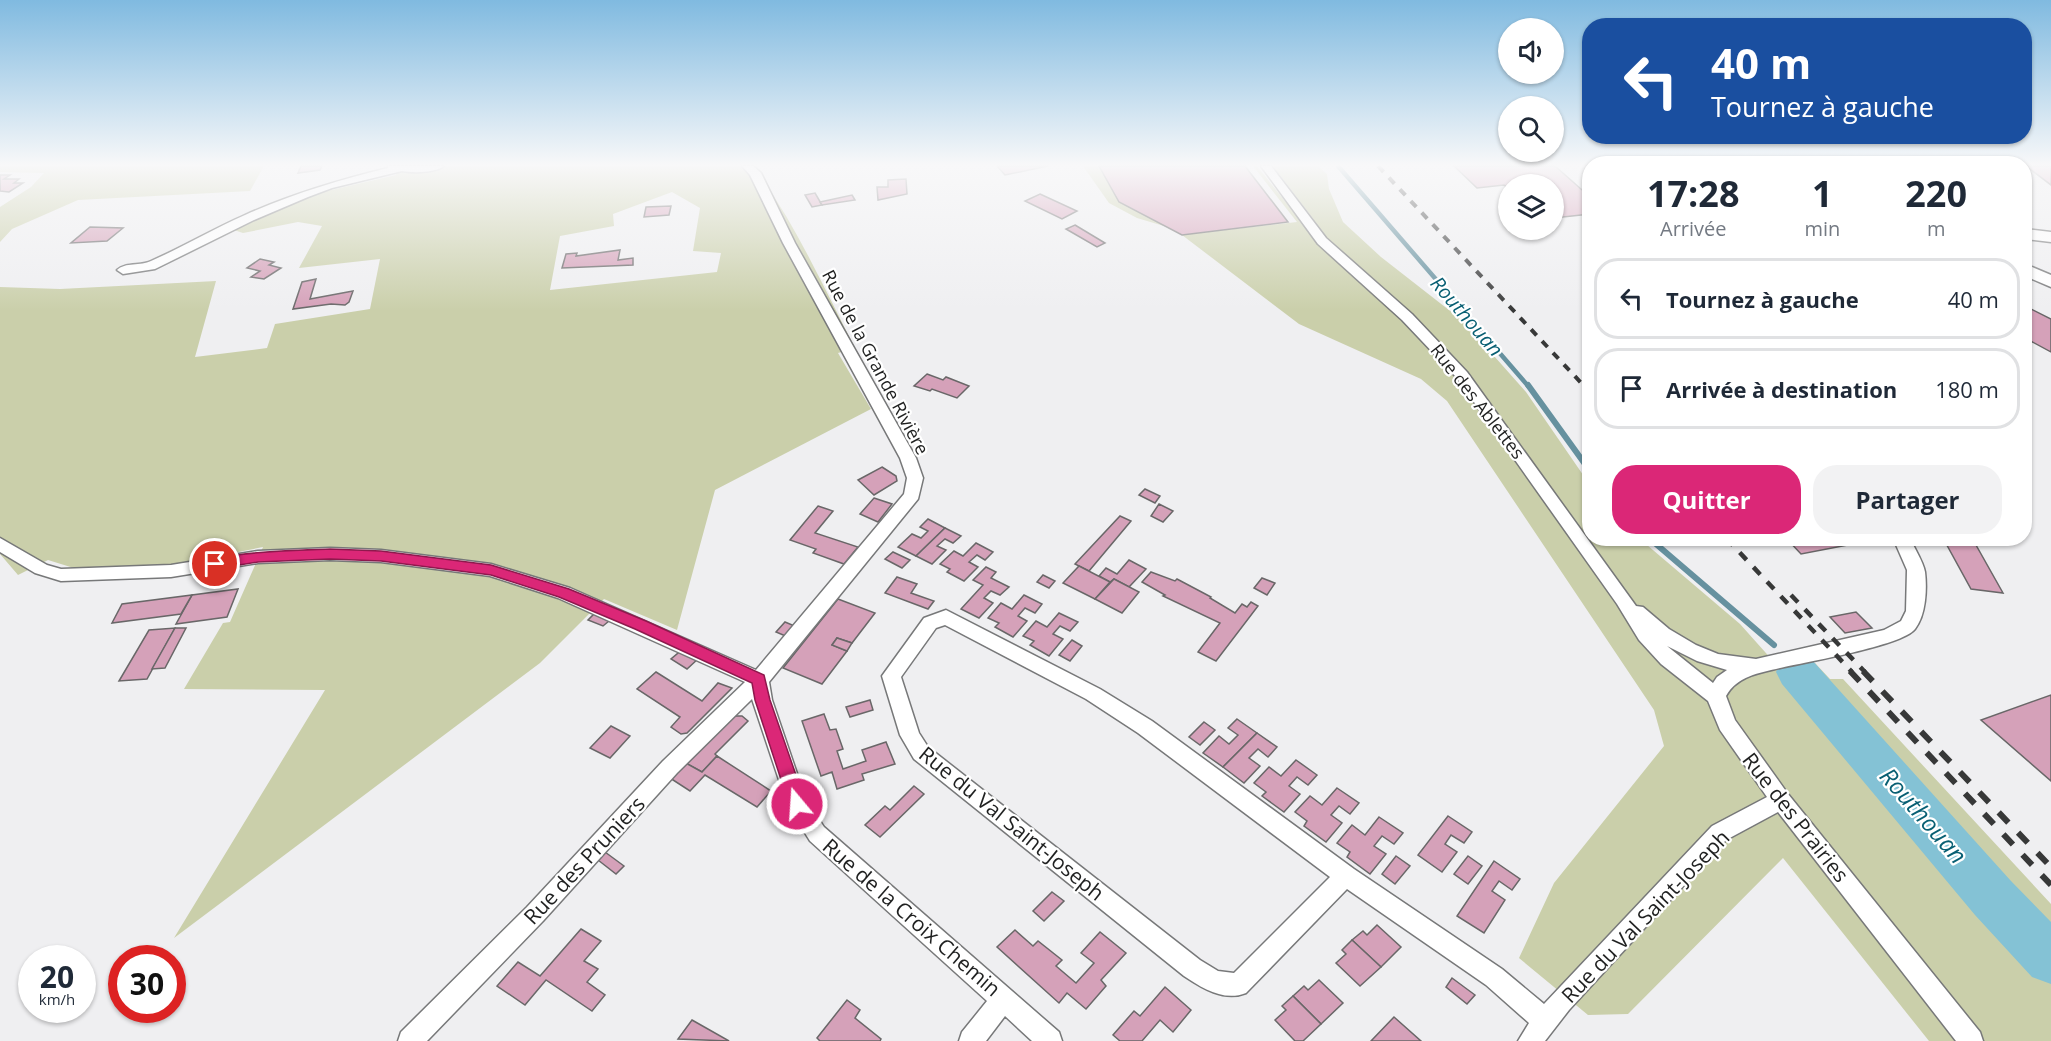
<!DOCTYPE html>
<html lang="fr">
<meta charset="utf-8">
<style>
:root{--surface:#fff;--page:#f2f2f3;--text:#1f2937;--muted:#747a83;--line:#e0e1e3;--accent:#db2777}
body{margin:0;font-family:"Open Sans",sans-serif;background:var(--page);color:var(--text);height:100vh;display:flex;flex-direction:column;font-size:22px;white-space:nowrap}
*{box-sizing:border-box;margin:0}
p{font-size:20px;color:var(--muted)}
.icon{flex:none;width:33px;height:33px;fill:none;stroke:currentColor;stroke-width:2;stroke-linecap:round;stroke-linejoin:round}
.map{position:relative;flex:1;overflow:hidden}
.details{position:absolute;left:1582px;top:156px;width:450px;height:390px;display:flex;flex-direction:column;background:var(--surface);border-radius:24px;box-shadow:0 2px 4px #0004}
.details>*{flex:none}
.banner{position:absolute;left:1582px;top:18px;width:450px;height:126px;border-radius:24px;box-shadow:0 2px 4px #0004;background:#1a4fa0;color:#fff;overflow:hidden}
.fabs{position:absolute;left:1498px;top:18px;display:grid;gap:12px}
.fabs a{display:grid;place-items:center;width:66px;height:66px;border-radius:50%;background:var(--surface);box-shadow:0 2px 4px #0004;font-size:30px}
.speed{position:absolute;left:18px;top:945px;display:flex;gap:12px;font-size:30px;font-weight:700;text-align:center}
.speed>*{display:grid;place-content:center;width:78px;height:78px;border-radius:50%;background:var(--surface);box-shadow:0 2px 4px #0004;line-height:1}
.speed small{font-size:15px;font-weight:400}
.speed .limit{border:9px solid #d22;background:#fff;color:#111}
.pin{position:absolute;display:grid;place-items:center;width:51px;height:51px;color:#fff;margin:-26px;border:3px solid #fff;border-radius:50%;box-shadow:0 2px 6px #0007}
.me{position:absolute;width:66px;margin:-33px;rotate:342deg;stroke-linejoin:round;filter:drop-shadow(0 0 4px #0008)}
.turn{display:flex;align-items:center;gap:21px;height:126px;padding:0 30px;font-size:27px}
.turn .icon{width:78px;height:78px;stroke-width:2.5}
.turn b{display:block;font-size:42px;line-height:51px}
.eta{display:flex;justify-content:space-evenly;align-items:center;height:102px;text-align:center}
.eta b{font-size:36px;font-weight:700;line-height:42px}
.cta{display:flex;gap:12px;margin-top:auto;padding:12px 30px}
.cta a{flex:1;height:69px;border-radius:24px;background:var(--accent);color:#fff;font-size:24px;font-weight:700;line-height:69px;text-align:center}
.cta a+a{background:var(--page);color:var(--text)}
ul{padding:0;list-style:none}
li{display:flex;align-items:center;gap:18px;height:81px;margin:0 12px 9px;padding:0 18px;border:3px solid var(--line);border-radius:24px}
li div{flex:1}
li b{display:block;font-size:22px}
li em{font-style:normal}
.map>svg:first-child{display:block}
</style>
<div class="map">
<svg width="2051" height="1041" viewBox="0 0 2051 1041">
<rect width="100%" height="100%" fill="#efeff1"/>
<!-- green -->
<g fill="#cacfaa" fill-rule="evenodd">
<path d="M 0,166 L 264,166 L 250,191 L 78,200 L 12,229 L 0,242 L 0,207 L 31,187 L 44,173 L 0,172 Z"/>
<path d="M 396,166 L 753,166 C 794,221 823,286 855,348 L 838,353 L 871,409 L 715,490 L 677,630 L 604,599 L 540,663 L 174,938 L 325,690 L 184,689 L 223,623 L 230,622 L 263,547 L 167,566 L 77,569 L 48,560 L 18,575 L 0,554 L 0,287 L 60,289 L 216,281 L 195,357 L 267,348 L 275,324 L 370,309 L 380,259 L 299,268 L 322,226 L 298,222 L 243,233 L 225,227 L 314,194 L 396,175 ZM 672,192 L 700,208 L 693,251 L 721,253 L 717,272 L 550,290 L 560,236 L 614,226 L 613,214 Z"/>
<path d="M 1083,166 L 1108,166 L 1127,200 L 1174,229 L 1137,218 L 1109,203 Z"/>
<path d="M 1253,166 L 1257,166 L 1301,221 L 1314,220 L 1273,166 L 1318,166 L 1327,174 L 1329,189 L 1343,222 L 1381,257 L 1463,321 L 1526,392 L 1590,485 L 1590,538 L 1640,539 L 1740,624 L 1791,681 L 1815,663 L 1830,679 L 1843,679 L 2051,904 L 2051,1041 L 1929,1041 L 1783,858 L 1628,1014 L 1588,1015 L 1519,958 L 1554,883 L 1664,746 L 1654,710 L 1447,401 L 1421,379 L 1299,324 L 1182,235 L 1297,222 Z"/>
</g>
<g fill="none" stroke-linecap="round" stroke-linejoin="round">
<!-- stream-far1 -->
<path stroke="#66919f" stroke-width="4.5" d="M 1338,166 L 1529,387"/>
<!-- stream -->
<g stroke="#66919f" stroke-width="6">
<path d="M 1528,385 L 1590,471"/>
<path d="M 1649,538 L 1774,645"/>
</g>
<!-- river -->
<path fill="#84c2d5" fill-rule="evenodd" d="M 1797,655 L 1812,660 L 2011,881 L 2051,922 L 2051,984 L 2032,977 L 1975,915 L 1782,684 L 1776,672 L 1782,660 Z"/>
</g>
<!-- building -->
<g fill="#d5a1b9" stroke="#696768" stroke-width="1.5">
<path d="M 301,166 L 322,166 L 320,170 L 298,173 Z"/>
<path d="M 997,166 L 1048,166 L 1005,175 Z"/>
<path d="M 1099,166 L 1245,166 L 1288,222 L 1182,235 L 1119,202 Z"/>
<path d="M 1454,166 L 1555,166 L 1590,197 L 1590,214 L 1554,218 L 1554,184 L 1509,184 L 1509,189 L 1504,185 L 1477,188 Z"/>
<path d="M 2026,166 L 2051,166 L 2051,185 Z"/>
<path d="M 0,175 L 10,175 L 4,179 L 19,179 L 14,183 L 23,183 L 9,192 L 0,191 Z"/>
<path d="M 906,179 L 907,194 L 878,200 L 877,187 L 888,187 L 888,180 Z"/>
<path d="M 815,193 L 822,205 L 812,207 L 805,195 Z"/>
<path d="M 1040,194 L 1077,211 L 1062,219 L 1025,201 Z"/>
<path d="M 852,195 L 855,200 L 822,205 L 820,202 Z"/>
<path d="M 671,206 L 669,215 L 644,217 L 646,207 Z"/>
<path d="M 1075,225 L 1105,243 L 1097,247 L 1066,229 Z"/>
<path d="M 90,227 L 123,228 L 107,241 L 71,243 Z"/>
<path d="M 620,250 L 618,260 L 633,258 L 633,265 L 562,268 L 566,254 L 577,253 L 576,256 Z"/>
<path d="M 260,259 L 274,262 L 269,265 L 281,268 L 264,279 L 251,277 L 260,271 L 247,268 Z"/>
<path d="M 316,279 L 310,299 L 353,291 L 349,302 L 345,305 L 331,304 L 293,309 L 302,282 Z"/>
<path d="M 2025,306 L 2051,319 L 2051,352 L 2025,338 Z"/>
<path d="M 927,374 L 943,380 L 946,377 L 969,386 L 957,398 L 932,389 L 930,391 L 914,386 Z"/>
<path d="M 882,467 L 896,476 L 897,481 L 874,495 L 858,480 Z"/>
<path d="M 1145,489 L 1160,496 L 1155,503 L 1139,495 Z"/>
<path d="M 874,498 L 892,504 L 878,522 L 860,514 Z"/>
<path d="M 1159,504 L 1173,511 L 1163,522 L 1151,516 Z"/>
<path d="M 818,506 L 833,511 L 815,533 L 858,547 L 844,564 L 813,553 L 816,549 L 790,540 Z"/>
<path d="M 1120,516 L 1131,521 L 1089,571 L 1075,564 Z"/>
<path d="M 928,519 L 945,528 L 916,556 L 898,547 L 912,534 L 921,538 L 928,531 L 920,527 Z"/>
<path d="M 945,528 L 961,536 L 953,543 L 945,539 L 937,546 L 946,550 L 932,564 L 916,556 Z"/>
<path d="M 1786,538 L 1853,538 L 1858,543 L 1801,554 Z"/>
<path d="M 1943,538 L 1972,538 L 2003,593 L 1971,589 Z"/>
<path d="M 976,543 L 993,552 L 985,560 L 977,555 L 969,562 L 978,567 L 964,581 L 947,572 L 950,569 L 940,564 L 954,551 L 963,556 Z"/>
<path d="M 893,552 L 910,560 L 902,568 L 885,559 Z"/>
<path d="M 1129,560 L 1146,569 L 1129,587 L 1114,579 L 1110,582 L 1099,576 L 1106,568 L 1117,574 Z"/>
<path d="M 1079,566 L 1110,582 L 1095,599 L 1063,583 Z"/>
<path d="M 986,567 L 996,572 L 991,578 L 1009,587 L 1000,595 L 991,591 L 984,598 L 993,603 L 979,618 L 961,609 L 983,585 L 973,580 Z"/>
<path d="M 1151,572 L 1175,581 L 1177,579 L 1211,597 L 1210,598 L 1235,613 L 1242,604 L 1247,607 L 1251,602 L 1258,606 L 1216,661 L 1198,652 L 1220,623 L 1163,596 L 1165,595 L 1142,582 Z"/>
<path d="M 1043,575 L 1055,581 L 1049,588 L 1037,582 Z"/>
<path d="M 897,577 L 917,584 L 911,593 L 934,601 L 928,609 L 885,593 Z"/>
<path d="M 1262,578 L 1275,583 L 1267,595 L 1254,588 Z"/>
<path d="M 1114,579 L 1139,592 L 1122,613 L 1095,599 Z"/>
<path d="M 238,589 L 227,617 L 176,624 L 192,595 Z"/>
<path d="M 192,595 L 181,614 L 112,623 L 122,604 Z"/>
<path d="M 1024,595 L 1042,604 L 1035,613 L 1025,608 L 1018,616 L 1027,621 L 1013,637 L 995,627 L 999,623 L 988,618 L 1001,603 L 1012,609 Z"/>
<path d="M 838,599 L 875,613 L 852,643 L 837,638 L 832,645 L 847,651 L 822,684 L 783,668 Z"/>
<path d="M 1856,612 L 1872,628 L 1845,633 L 1830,617 Z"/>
<path d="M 1059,613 L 1078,622 L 1070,631 L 1060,626 L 1053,634 L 1063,639 L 1049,656 L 1030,645 L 1034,641 L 1023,636 L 1036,621 L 1047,627 Z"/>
<path d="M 594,614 L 609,621 L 603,626 L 588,620 Z"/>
<path d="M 785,622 L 797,627 L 788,637 L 776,632 Z"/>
<path d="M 175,628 L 147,679 L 119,681 L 149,630 Z"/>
<path d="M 175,628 L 186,628 L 165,668 L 152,669 Z"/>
<path d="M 837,638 L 852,643 L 847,651 L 832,645 Z"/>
<path d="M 1072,640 L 1082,646 L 1070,661 L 1059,655 Z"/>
<path d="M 683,649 L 699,658 L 687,669 L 671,659 Z"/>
<path d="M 656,672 L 702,701 L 718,683 L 732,688 L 687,733 L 681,734 L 671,727 L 680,717 L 637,689 Z"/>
<path d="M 2051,695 L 2051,781 L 1981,720 Z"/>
<path d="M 870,700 L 873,710 L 850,717 L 846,707 Z"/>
<path d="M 824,714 L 830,730 L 836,729 L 843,749 L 837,751 L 843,769 L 866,761 L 862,750 L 886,742 L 895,764 L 862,774 L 864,780 L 837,789 L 832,772 L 821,776 L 802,721 Z"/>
<path d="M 734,716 L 742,716 L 748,721 L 715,754 L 717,756 L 702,772 L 684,762 Z"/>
<path d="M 1237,719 L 1257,733 L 1223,767 L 1203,753 L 1219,736 L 1229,744 L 1238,735 L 1228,728 Z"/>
<path d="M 1204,722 L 1215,730 L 1200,745 L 1189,737 Z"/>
<path d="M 611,726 L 630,736 L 610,758 L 590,748 Z"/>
<path d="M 1257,733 L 1277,747 L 1268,757 L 1258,749 L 1249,758 L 1260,766 L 1244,783 L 1223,767 Z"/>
<path d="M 717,756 L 771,791 L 757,807 L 705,775 L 690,791 L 670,778 L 684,762 L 702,772 Z"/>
<path d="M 1296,760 L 1317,775 L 1308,785 L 1297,777 L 1289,786 L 1300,794 L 1284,812 L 1262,796 L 1266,792 L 1254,783 L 1269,767 L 1281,776 Z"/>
<path d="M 914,786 L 924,794 L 880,837 L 865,825 L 885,806 L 890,810 Z"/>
<path d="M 1337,788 L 1359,803 L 1350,814 L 1339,806 L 1331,815 L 1342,823 L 1326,842 L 1304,826 L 1307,821 L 1295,812 L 1310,796 L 1322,805 Z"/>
<path d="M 1448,816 L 1472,832 L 1464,843 L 1451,835 L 1445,844 L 1457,852 L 1442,872 L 1418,855 Z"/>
<path d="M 1379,817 L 1403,833 L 1394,844 L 1382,836 L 1374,846 L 1386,854 L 1370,874 L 1347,857 L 1350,852 L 1337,843 L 1352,825 L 1365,835 Z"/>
<path d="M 605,852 L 624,866 L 616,874 L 598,860 Z"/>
<path d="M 1396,856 L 1410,866 L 1395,884 L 1382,874 Z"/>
<path d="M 1468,856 L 1482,866 L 1468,884 L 1454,874 Z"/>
<path d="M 1494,861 L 1520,879 L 1512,890 L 1499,881 L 1492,891 L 1505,900 L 1484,933 L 1457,916 Z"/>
<path d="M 1052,892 L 1064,901 L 1044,921 L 1033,911 Z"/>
<path d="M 1377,925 L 1401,947 L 1381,967 L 1352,940 L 1363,931 L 1367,935 Z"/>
<path d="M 581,929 L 601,941 L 584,961 L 598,969 L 587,982 L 605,995 L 592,1011 L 546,980 L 525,1005 L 497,986 L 518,962 L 540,976 Z"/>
<path d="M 1015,930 L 1033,946 L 1038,941 L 1062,960 L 1056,966 L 1076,983 L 1094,963 L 1081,953 L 1100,932 L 1126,953 L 1101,980 L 1106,986 L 1086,1009 L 1067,993 L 1059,1003 L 997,947 Z"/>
<path d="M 1352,940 L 1381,967 L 1360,986 L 1336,963 L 1346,954 L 1342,950 Z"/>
<path d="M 1452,978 L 1475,995 L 1467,1004 L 1446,987 Z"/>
<path d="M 1319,980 L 1343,1003 L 1321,1024 L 1293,996 L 1304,986 L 1308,990 Z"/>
<path d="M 1165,987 L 1191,1010 L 1173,1032 L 1160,1020 L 1142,1041 L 1120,1041 L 1113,1035 L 1134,1011 L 1140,1016 Z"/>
<path d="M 1293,996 L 1321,1024 L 1303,1041 L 1295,1041 L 1275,1020 L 1286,1010 L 1282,1006 Z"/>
<path d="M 847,1000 L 860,1010 L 855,1018 L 881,1039 L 880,1041 L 820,1041 L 817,1038 Z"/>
<path d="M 1394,1017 L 1421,1041 L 1371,1041 Z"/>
<path d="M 692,1020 L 729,1041 L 678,1039 Z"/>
</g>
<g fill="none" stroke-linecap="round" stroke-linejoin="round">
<!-- street casing -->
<g stroke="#777879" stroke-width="3">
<g id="street">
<path d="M 388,166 L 444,166 C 434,173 414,173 402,171 L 332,188 L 308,197 L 254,220 L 155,269 L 123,274 L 117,270 C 125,262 141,266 151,261 C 183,247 213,229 245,215 C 292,194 339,180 388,168 Z"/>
<path d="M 742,166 L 753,166 L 761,173 L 795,243 L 916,458 L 923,478 L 918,499 L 769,682 L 772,700 L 806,800 L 824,827 L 1059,1032 L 1062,1041 L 1032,1041 L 1005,1016 L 986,1041 L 959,1041 L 962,1032 L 987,1001 L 810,841 L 787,804 L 752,699 L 677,773 L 543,921 L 427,1041 L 398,1041 L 401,1032 L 527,907 L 663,761 L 745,682 L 558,598 L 490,576 L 381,562 L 330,560 L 258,563 L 171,577 L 61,581 L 35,573 L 0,552 L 0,538 L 47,565 L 61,569 L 171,565 L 258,551 L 330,548 L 381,550 L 491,564 L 570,588 L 756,670 L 904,494 L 907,478 L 900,458 L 783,243 L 750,175 Z"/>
<path d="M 1261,166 L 1271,166 L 1326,238 L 1412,314 L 1467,372 L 1636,606 L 1643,607 L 1669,629 L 1696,645 L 1718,654 L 1756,659 L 1884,630 L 1901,621 L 1906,611 L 1907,570 L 1893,538 L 1910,538 C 1914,548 1923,561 1925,572 C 1927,589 1926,615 1915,629 C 1902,646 1805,662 1780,668 C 1759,673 1737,676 1726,696 L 1735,720 L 1788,794 L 1980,1032 L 1983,1041 L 1956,1041 L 1778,812 L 1726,840 L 1569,1010 L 1545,1041 L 1518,1041 L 1529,1023 L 1486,985 L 1347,889 L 1246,993 C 1224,1002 1202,988 1184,976 L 914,759 L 900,735 L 882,676 L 924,618 L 946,610 L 1100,689 L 1152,721 L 1354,869 L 1502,969 L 1544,1004 L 1712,826 L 1767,797 L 1720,730 L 1708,701 L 1661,664 L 1639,640 L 1617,604 L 1457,378 L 1402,320 L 1318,244 ZM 945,625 L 1086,699 L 1138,733 L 1330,877 L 1234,973 L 1218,971 L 1200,960 L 928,747 L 919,733 L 901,677 L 936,628 ZM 1667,646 L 1697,661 L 1727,670 L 1717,677 L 1713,683 Z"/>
</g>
</g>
<!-- secondary casing -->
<g stroke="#777879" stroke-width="3">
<g id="secondary">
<path d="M 2025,229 L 2051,232 L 2051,242 L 2025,239 Z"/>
<path d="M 2025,264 L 2051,275 L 2051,287 L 2025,276 Z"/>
</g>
</g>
<!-- street -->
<use href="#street" fill="#fff" fill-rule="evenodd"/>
<!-- secondary -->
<use href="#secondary" fill="#fff" fill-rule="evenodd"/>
<!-- rail-far2 -->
<path stroke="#373838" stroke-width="4" stroke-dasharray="8 8" stroke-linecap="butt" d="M 1378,166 L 1585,387"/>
<!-- rail-far1 -->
<g stroke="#373838" stroke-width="4.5" stroke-dasharray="10 10" stroke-linecap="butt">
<path d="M 1584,385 L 1590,392"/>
<path d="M 1726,538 L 1852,672"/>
<path d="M 1791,595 L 1865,672"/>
</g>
<!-- rail -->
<g stroke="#373838" stroke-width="6" stroke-dasharray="14 14" stroke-linecap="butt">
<path d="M 1850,671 L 2051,885"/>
<path d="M 1863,671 L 2051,867"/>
</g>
</g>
<!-- sky -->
<linearGradient id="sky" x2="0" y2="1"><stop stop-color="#80bae0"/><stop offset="0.53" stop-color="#f8f8f9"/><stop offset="1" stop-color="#f8f8f9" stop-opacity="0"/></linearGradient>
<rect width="2051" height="311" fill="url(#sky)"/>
<!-- route -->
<path fill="#db2777" stroke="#8e194d" stroke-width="1.5" d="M 330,549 L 381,551 L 491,565 L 569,589 L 646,621 L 764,675 L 770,700 L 806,804 L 803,810 L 797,812 L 791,810 L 789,804 L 755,700 L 752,683 L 635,629 L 559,597 L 491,575 L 381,561 L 330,559 L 258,562 L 215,569 L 208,564 C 217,551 310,550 330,549 Z"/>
<g text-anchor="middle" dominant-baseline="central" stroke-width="4.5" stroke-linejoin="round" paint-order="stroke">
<!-- street labels -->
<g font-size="18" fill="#1f2020" stroke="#fff">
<text transform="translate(876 362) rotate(62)">Rue de la Grande Rivière</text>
<text transform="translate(1478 401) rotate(52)">Rue des Ablettes</text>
</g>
<!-- water labels -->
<g font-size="20" font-style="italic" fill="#085f73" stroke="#fff">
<text transform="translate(1467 316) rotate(49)">Routhouan</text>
</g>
<!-- near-street labels -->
<g font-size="21" fill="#1f2020" stroke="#fff">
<text transform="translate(1796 817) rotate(52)">Rue des Prairies</text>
<text transform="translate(1012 823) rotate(39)">Rue du Val Saint-Joseph</text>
<text transform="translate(584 860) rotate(-47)">Rue des Pruniers</text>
<text transform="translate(1645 916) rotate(-46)">Rue du Val Saint-Joseph</text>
<text transform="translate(912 917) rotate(41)">Rue de la Croix Chemin</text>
</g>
<!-- near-water labels -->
<g font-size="24" font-style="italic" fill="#085f73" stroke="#fff">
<text transform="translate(1924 815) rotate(49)">Routhouan</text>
</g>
</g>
</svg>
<div class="fabs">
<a><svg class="icon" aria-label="sound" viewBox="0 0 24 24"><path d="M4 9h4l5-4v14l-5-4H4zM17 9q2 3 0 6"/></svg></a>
<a><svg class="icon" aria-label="search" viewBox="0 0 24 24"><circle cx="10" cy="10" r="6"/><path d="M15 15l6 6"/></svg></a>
<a><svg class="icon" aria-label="layers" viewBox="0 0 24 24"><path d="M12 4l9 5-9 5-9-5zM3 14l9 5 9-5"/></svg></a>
</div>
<div class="speed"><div>20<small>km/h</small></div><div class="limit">30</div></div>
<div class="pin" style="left:215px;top:564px;background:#d93025"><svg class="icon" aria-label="arrive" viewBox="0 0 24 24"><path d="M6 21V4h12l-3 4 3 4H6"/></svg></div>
<svg class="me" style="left:797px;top:804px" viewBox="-20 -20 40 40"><circle r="17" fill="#db2777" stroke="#fff" stroke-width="3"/><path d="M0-11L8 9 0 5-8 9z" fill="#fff"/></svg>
<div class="banner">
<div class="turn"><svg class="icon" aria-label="left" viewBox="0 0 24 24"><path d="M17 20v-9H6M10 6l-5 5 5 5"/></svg><div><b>40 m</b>Tournez à gauche</div></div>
</div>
<section class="details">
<div class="eta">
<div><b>17:28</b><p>Arrivée</p></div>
<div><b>1</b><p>min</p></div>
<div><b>220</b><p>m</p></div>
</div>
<ul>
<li><svg class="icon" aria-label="left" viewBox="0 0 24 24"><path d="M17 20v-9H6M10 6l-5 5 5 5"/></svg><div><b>Tournez à gauche</b></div><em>40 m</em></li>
<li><svg class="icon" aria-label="arrive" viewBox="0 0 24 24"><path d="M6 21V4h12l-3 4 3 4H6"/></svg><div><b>Arrivée à destination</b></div><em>180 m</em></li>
</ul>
<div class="cta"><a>Quitter</a><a>Partager</a></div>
</section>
</div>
